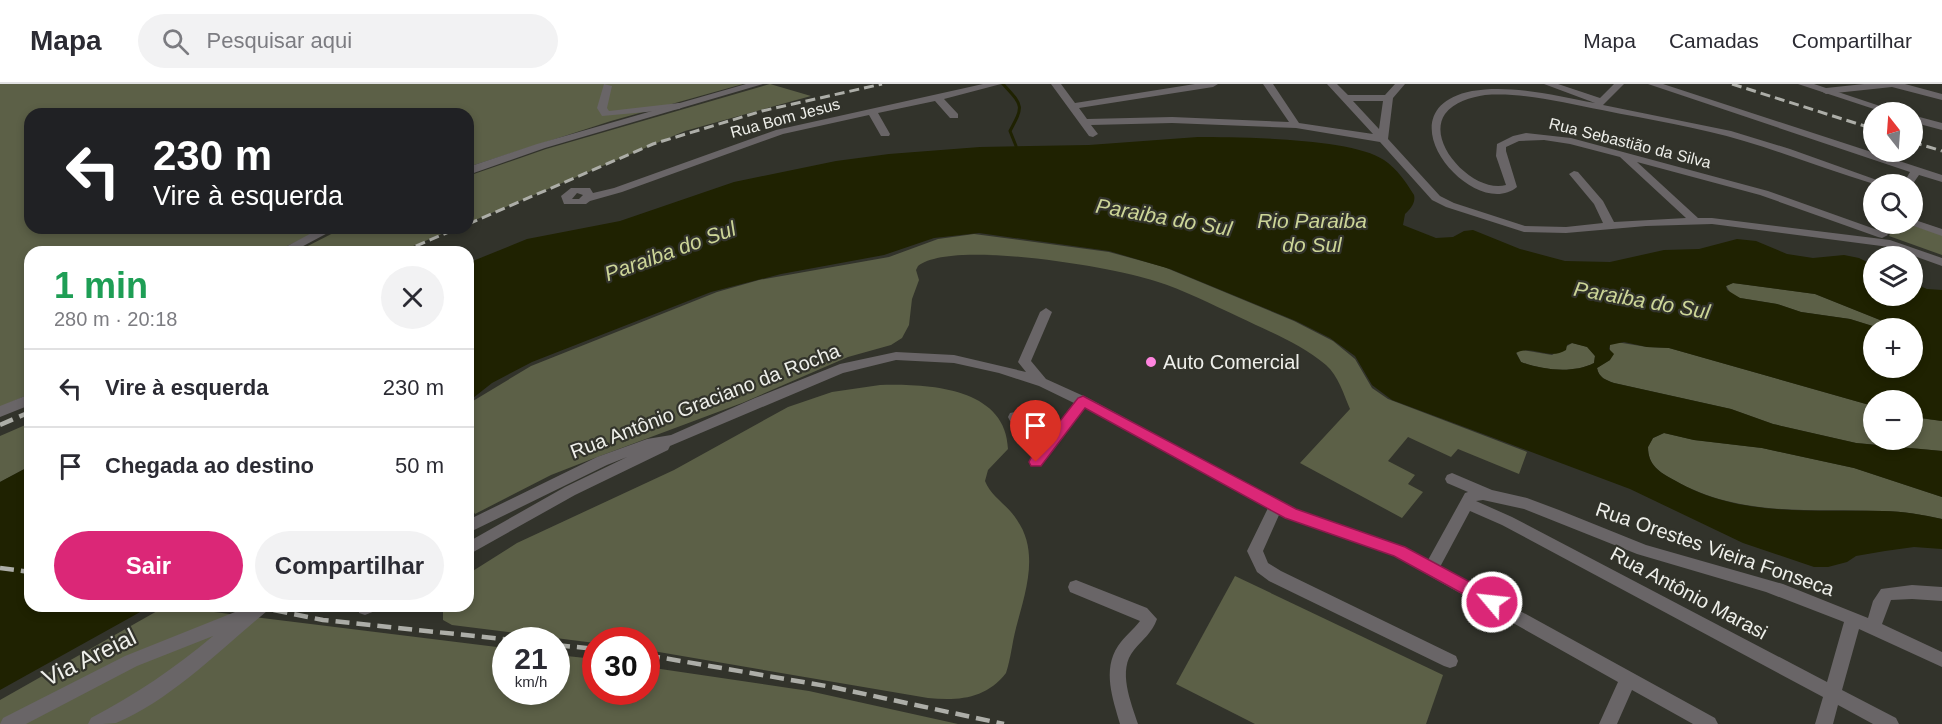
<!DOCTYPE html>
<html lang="pt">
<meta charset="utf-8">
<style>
:root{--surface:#fff;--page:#f2f2f3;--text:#2b2b33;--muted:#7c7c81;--line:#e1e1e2;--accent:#db2777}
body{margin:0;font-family:Helvetica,sans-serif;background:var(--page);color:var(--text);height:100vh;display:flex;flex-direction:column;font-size:22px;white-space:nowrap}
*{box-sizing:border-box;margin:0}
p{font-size:20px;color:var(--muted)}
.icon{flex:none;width:33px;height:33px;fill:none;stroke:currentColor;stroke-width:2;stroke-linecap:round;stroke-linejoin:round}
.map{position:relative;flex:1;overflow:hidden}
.sheet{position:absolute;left:24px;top:162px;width:450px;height:366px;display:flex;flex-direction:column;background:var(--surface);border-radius:18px;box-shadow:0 3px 9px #0003}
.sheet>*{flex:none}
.top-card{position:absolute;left:24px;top:24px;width:450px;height:126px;border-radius:18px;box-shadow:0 3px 9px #0003;background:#202124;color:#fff;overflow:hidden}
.needle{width:39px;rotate:343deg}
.controls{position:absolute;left:1863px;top:18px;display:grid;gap:12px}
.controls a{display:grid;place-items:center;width:60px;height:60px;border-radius:50%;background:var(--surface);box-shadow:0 3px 9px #0003;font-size:30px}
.speed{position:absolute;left:492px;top:543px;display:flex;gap:12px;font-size:30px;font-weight:700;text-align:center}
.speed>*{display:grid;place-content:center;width:78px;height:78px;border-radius:50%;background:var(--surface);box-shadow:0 3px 9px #0003;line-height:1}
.speed small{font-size:15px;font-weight:400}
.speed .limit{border:9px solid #d22;background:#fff;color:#111}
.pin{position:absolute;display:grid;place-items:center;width:51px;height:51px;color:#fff;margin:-62px -26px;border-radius:50% 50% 50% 0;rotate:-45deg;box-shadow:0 0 6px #0007}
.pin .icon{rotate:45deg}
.me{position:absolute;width:66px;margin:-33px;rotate:298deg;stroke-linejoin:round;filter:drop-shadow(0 0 4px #0008)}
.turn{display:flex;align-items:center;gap:21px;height:126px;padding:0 30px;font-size:27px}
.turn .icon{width:78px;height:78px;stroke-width:2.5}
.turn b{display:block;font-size:42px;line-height:51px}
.round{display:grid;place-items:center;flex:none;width:63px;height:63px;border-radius:32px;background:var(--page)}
.head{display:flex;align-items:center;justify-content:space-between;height:102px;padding:0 30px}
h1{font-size:36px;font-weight:600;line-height:45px;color:#1e9e55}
.cta{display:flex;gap:12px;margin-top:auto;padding:12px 30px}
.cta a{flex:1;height:69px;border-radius:36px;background:var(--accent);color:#fff;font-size:24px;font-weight:600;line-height:69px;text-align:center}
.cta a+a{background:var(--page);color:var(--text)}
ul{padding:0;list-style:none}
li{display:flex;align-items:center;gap:18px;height:78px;padding:0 30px;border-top:2px solid var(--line)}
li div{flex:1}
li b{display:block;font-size:22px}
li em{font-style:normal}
header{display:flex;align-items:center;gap:36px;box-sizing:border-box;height:84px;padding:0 30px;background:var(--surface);border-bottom:2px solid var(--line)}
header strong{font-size:28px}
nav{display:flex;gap:33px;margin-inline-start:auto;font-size:21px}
.search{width:420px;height:54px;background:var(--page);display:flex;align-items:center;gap:15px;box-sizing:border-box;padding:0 21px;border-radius:33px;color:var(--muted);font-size:22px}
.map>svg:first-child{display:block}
</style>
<header>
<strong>Mapa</strong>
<div class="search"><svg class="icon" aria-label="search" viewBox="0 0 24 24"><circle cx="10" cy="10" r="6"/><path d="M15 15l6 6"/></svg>Pesquisar aqui</div>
<nav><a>Mapa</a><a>Camadas</a><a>Compartilhar</a></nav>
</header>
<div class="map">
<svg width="1942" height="640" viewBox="0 0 1942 640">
<rect width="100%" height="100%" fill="#32332b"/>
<!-- green -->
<g fill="#5c6047">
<path d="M 0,0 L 743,0 L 611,37 L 468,83 L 468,30 L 30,30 L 30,144 L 324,144 L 275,168 L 30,168 L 30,310 L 0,323 Z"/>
<path d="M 770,0 L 811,12 L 685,47 L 468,139 L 468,92 L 546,65 Z"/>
<path d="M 1895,140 L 1909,140 L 1942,151 L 1942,171 L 1889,152 Z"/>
<path d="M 343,144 L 456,144 L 399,168 L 296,168 Z"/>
<path d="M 974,150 L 1109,168 L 1164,183 L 1294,237 L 1333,257 L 1355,275 L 1372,304 L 1388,315 L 1527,368 L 1519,390 L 1458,365 L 1451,373 L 1408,353 L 1388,377 L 1415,391 L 1408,400 L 1423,408 L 1402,434 L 1300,379 L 1350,325 C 1344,311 1338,291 1326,281 C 1301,260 1268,247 1239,233 C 1211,220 1184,206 1155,197 C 1113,183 951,155 918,182 L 916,186 L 919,196 L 912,215 L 909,241 L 902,254 L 891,261 L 848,273 L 742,319 L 592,375 L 551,391 L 475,430 L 468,418 L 468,320 L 531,282 L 717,208 L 759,196 L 889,173 L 938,155 Z"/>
<path d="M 1733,199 L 1815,210 L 1880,236 L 1887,241 L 1888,244 L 1879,244 L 1850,235 L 1801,228 L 1777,220 L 1740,214 L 1731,210 L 1726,202 Z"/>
<path d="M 1616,258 L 1647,263 L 1669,264 L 1873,322 L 1874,356 L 1912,356 L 1913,333 L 1942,337 L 1942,367 L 1856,359 L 1773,340 L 1731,325 L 1614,299 C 1606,296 1599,294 1597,284 L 1610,276 L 1610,260 Z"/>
<path d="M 1572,259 L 1588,263 L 1595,272 L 1594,279 C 1573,290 1542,286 1521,278 L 1516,268 L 1522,266 L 1552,271 Z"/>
<path d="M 880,301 C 925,300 1006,302 1008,365 L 988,386 L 985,397 C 991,413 1008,421 1017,436 C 1040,469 1025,509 1016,544 C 1012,559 1011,574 1006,589 C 986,615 958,617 928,614 L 647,566 L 646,556 L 596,556 L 595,559 L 452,541 L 443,536 L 443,522 L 468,522 L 468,490 L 517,459 L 674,386 L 788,323 L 832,308 Z"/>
<path d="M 30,339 L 30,382 L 0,398 L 0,352 Z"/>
<path d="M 1664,349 L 1694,356 L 1762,364 L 1854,384 L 1942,413 L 1942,435 C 1923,431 1903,427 1883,427 C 1812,425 1738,433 1674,396 C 1659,388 1648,381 1648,363 L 1653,354 Z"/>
<path d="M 1235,492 L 1443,591 L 1426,640 L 1255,640 L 1176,600 Z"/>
<path d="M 166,522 L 505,564 L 506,608 L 556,608 L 557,571 L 595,575 L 596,608 L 646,608 L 647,583 L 809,607 L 958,640 L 0,640 L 0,616 Z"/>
</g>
<!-- water -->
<g fill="#1f2201" fill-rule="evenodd">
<path d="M 1198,53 C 1239,53 1353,54 1384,76 C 1397,85 1406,98 1414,111 C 1416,119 1410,125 1405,130 L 1403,141 L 1436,154 L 1453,153 L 1464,147 L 1473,146 L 1520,165 L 1565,177 L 1610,178 L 1664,166 L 1699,165 L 1737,155 L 1756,157 L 1787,170 L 1813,174 L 1844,171 L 1859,174 L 1873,181 L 1874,212 L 1912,212 L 1913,199 L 1927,205 L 1942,206 L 1942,337 L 1913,333 L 1912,316 L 1874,316 L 1873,322 L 1669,264 L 1647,263 L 1624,258 L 1610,261 L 1609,265 L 1614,270 L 1610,276 L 1597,284 C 1599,294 1606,296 1614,299 L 1731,325 L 1773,340 L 1856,359 L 1942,367 L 1942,413 L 1854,384 L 1762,364 L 1694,356 L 1664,349 L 1653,354 L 1648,363 C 1648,381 1659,388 1674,396 C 1738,434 1812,425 1883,427 C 1903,427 1923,431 1942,435 L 1942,465 L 1914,463 L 1885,467 L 1856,472 L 1847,478 L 1828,483 L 1814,483 L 1743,459 L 1630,405 L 1392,316 L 1372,301 L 1355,272 L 1330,254 L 1296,237 L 1170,185 L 1109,167 L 979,149 L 934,154 L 884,171 L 781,190 L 711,208 L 532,278 L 492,299 L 468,318 L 468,179 L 527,155 L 620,137 L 734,98 L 836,77 L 889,70 L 980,63 L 1089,61 ZM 1733,199 L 1815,210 L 1880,236 L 1887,241 L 1888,244 L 1912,244 L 1912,284 L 1874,284 L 1874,244 L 1879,244 L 1850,235 L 1801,228 L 1777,220 L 1740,214 L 1727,206 L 1726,202 ZM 1572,259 L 1587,263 L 1595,272 L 1594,279 C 1573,290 1542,286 1521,278 L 1516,269 C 1532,260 1549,277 1566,266 L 1567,261 Z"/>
<path d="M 30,382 L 30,522 L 151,522 L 0,606 L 0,398 Z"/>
</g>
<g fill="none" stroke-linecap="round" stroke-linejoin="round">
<!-- stream -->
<path stroke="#1f2201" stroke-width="3" d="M 1003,0 C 1023,22 1024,21 1010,47 L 1016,62"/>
<!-- minor -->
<g fill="#696567" fill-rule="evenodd">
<path d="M 604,0 L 612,2 L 607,24 L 609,27 L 679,19 L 684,22 L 679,25 L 602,32 L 597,24 Z"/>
<path d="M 983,0 L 1001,0 L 944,15 L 958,30 L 958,34 L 950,34 L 935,17 L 878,29 L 890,50 L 889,52 L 881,52 L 869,31 L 783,50 L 622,108 L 590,117 L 586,120 L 564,120 L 561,112 L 571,104 L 590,104 L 593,109 L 614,104 L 776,46 ZM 577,109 L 583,111 L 579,115 L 572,115 Z"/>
<path d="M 1051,0 L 1061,0 L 1075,19 L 1195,0 L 1218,0 L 1213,3 L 1079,24 L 1087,35 L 1172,33 L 1289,38 L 1263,0 L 1273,0 L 1299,39 L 1373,50 L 1327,0 L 1337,0 L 1348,11 L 1385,11 L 1395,0 L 1405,0 L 1393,14 L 1388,55 L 1440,112 L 1454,119 L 1525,142 L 1566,143 L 1603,139 L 1594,120 L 1569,90 L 1574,87 L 1578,88 L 1603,117 L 1614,138 L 1686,134 L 1620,73 L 1570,60 L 1544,56 L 1519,57 L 1506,63 L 1506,67 L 1517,103 C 1474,139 1377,26 1472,7 C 1512,0 1556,12 1595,19 L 1544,0 L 1558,0 L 1600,14 L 1614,0 L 1624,0 L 1603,21 L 1731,47 L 1790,65 L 1888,100 L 1874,100 C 1830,87 1788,70 1744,57 C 1698,43 1650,36 1602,26 C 1564,19 1524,8 1485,11 C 1471,13 1454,18 1445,30 C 1425,59 1475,110 1506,101 L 1496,72 L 1497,60 L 1513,52 L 1526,49 L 1571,54 L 1768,107 L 1886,149 L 1888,151 L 1882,154 L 1878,153 L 1760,111 L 1637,78 L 1698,134 L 1712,134 L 1890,156 L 1942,174 L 1942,182 L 1889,163 L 1712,140 L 1646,142 L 1566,149 L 1524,148 L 1446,123 L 1432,116 L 1380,58 L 1296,44 L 1172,39 L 1091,41 L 1098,50 L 1093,53 L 1089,52 ZM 1353,17 L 1383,17 L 1379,45 Z"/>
<path d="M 1648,0 L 1663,0 L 1942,91 L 1942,98 L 1919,91 L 1912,101 L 1903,100 L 1910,88 Z"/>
<path d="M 1864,0 L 1905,0 L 1942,10 L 1942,16 L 1892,3 L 1826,10 L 1821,7 L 1826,4 Z"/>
<path d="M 1912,135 L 1942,145 L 1942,152 L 1908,140 L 1912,140 Z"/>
<path d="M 1046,224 L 1052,228 L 1031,277 L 1046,295 L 1088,314 L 1296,426 L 1404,464 L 1428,476 L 1465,409 L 1468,408 L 1447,399 L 1445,395 L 1447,391 L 1452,389 L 1492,406 L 1527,414 L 1559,426 L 1646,461 L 1783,500 L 1868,534 L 1873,517 L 1881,505 L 1912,501 L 1942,503 L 1942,517 L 1912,515 L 1891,516 L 1882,540 L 1942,568 L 1942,583 L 1859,545 L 1842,606 L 1896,634 L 1899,640 L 1873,640 L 1838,621 L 1833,640 L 1815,640 L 1823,613 L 1502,441 L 1470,427 L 1440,483 L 1715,634 L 1718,640 L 1693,640 L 1632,606 L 1617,640 L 1599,640 L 1618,598 L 1394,472 L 1279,431 L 1263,467 L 1268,479 L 1281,487 L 1456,572 L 1458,577 L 1456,582 L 1450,584 L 1444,582 L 1269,497 L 1257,488 L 1247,467 L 1268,424 L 1085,324 L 1041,382 L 1031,382 L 1029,378 L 1031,374 L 1050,350 L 1010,337 L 1008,333 L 1010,329 L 1015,328 L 1056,342 L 1074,319 L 1039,302 L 999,289 L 954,279 L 896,276 L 843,289 L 670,362 L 668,366 L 575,411 L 468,471 L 468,458 L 565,403 L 627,373 L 607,381 L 468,449 L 468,436 L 597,373 L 647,355 L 671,351 L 755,314 L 840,280 L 896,268 L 954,271 L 1026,288 L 1018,278 L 1040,228 ZM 1483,416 L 1524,425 L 1637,470 L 1766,508 L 1844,538 L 1827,598 L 1512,433 L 1476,417 Z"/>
<path d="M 1076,496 L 1147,524 L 1157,535 C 1152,549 1143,555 1134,566 C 1117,586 1131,618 1138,640 L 1120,640 C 1113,615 1102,586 1118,562 C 1124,553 1133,546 1140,537 L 1070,508 L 1068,503 L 1070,498 Z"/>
<path d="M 250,522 L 269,522 L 267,527 C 221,565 171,616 116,639 C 108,640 97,640 88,640 L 91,634 C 136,610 174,585 213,552 L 137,582 L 26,640 L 0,640 L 3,634 L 125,572 Z"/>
<path d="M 358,522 L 377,522 L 375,527 L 365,531 L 359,529 Z"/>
</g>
<!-- tertiary -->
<g fill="#696567" fill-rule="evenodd">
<path d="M 746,0 L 763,0 L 545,64 L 468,91 L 468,83 L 537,60 Z"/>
<path d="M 1798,0 L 1814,0 L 1898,28 L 1883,28 Z"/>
<path d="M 1912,31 L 1942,39 L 1942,46 L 1912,38 Z"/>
<path d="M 321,144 L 337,144 L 292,168 L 276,168 Z"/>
<path d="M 30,310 L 30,321 L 0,333 L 0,322 Z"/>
</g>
<!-- rail-far1 -->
<g stroke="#adaea8" stroke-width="3" stroke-dasharray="10 5" stroke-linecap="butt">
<path d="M 1732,0 L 1874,45"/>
<path d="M 1912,58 L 1942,67"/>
<path d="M 468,140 L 653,60 L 762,27 L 882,0"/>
<path d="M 402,168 L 458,144"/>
</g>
<!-- rail -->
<g stroke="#adaea8" stroke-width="4.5" stroke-dasharray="14 7" stroke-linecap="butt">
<path d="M 0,341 L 30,328"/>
<path d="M 0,484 L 30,488"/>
<path d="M 253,522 L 323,536 L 512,556"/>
<path d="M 556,561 L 596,565"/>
<path d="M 646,571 L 832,603 L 1004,640"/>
</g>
</g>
<!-- route -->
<path fill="#db2777" stroke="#8e194d" stroke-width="1.5" d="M 1083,312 L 1296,425 L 1405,463 L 1498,513 L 1500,518 L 1498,523 L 1492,525 L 1487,523 L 1394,472 L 1285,434 L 1085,324 L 1041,382 L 1031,382 L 1029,378 L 1031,374 L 1078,314 Z"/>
<!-- markers -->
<circle fill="#ff85df" stroke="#32332b" stroke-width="2" cx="1151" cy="278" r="6"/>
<g text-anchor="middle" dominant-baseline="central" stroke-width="4.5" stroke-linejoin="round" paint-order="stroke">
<!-- far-street labels -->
<g font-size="16" fill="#eeefea" stroke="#32332b">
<text transform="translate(785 34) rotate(-15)">Rua Bom Jesus</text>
<text transform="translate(1630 59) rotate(14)">Rua Sebastião da Silva</text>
</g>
<!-- poi labels -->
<g font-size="20" fill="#eeefea" stroke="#32332b" text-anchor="start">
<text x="1163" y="278">Auto Comercial</text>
</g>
<!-- street labels -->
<g font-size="20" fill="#eeefea" stroke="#32332b">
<text transform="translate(705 317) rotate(-21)">Rua Antônio Graciano da Rocha</text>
<text transform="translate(1715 465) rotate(19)">Rua Orestes Vieira Fonseca</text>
<text transform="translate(1689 509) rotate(28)">Rua Antônio Marasi</text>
</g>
<!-- water labels -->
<g font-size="21" font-style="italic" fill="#ccd597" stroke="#32332b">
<text transform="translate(1164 133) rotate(10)">Paraiba do Sul</text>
<text x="1312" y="136">Rio Paraiba<tspan x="1312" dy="24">do Sul</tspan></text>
<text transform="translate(670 167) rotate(-20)">Paraiba do Sul</text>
<text transform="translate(1642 216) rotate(10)">Paraiba do Sul</text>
</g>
<!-- near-street labels -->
<g font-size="24" fill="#eeefea" stroke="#32332b">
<text transform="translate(89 573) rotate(-26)">Via Areial</text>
</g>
</g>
</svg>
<div class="controls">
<a><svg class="needle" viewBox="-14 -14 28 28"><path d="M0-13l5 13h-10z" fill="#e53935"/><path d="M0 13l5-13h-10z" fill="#7c7c81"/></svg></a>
<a><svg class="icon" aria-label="search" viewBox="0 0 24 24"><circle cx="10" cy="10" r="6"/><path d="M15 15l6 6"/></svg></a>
<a><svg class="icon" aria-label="layers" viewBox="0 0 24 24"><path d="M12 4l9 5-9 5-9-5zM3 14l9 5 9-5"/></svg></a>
<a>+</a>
<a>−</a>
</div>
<div class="speed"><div>21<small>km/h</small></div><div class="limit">30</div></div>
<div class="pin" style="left:1036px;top:378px;background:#d93025"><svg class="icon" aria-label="arrive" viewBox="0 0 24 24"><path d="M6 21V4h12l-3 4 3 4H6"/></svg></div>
<svg class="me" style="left:1492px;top:518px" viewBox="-20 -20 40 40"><circle r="17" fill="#db2777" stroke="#fff" stroke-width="3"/><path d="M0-11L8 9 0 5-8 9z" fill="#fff"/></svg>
<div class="top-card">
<div class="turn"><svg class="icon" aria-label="left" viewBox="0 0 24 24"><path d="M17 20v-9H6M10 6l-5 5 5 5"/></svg><div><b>230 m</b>Vire à esquerda</div></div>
</div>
<section class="sheet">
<div class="head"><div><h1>1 min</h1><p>280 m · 20:18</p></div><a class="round"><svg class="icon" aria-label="close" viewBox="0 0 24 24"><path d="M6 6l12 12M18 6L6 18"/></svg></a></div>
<ul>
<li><svg class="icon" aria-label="left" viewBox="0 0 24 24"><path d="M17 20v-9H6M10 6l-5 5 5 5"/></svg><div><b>Vire à esquerda</b></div><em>230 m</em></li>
<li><svg class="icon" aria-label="arrive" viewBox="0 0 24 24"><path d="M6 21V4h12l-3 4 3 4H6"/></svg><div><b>Chegada ao destino</b></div><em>50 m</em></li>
</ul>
<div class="cta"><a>Sair</a><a>Compartilhar</a></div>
</section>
</div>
